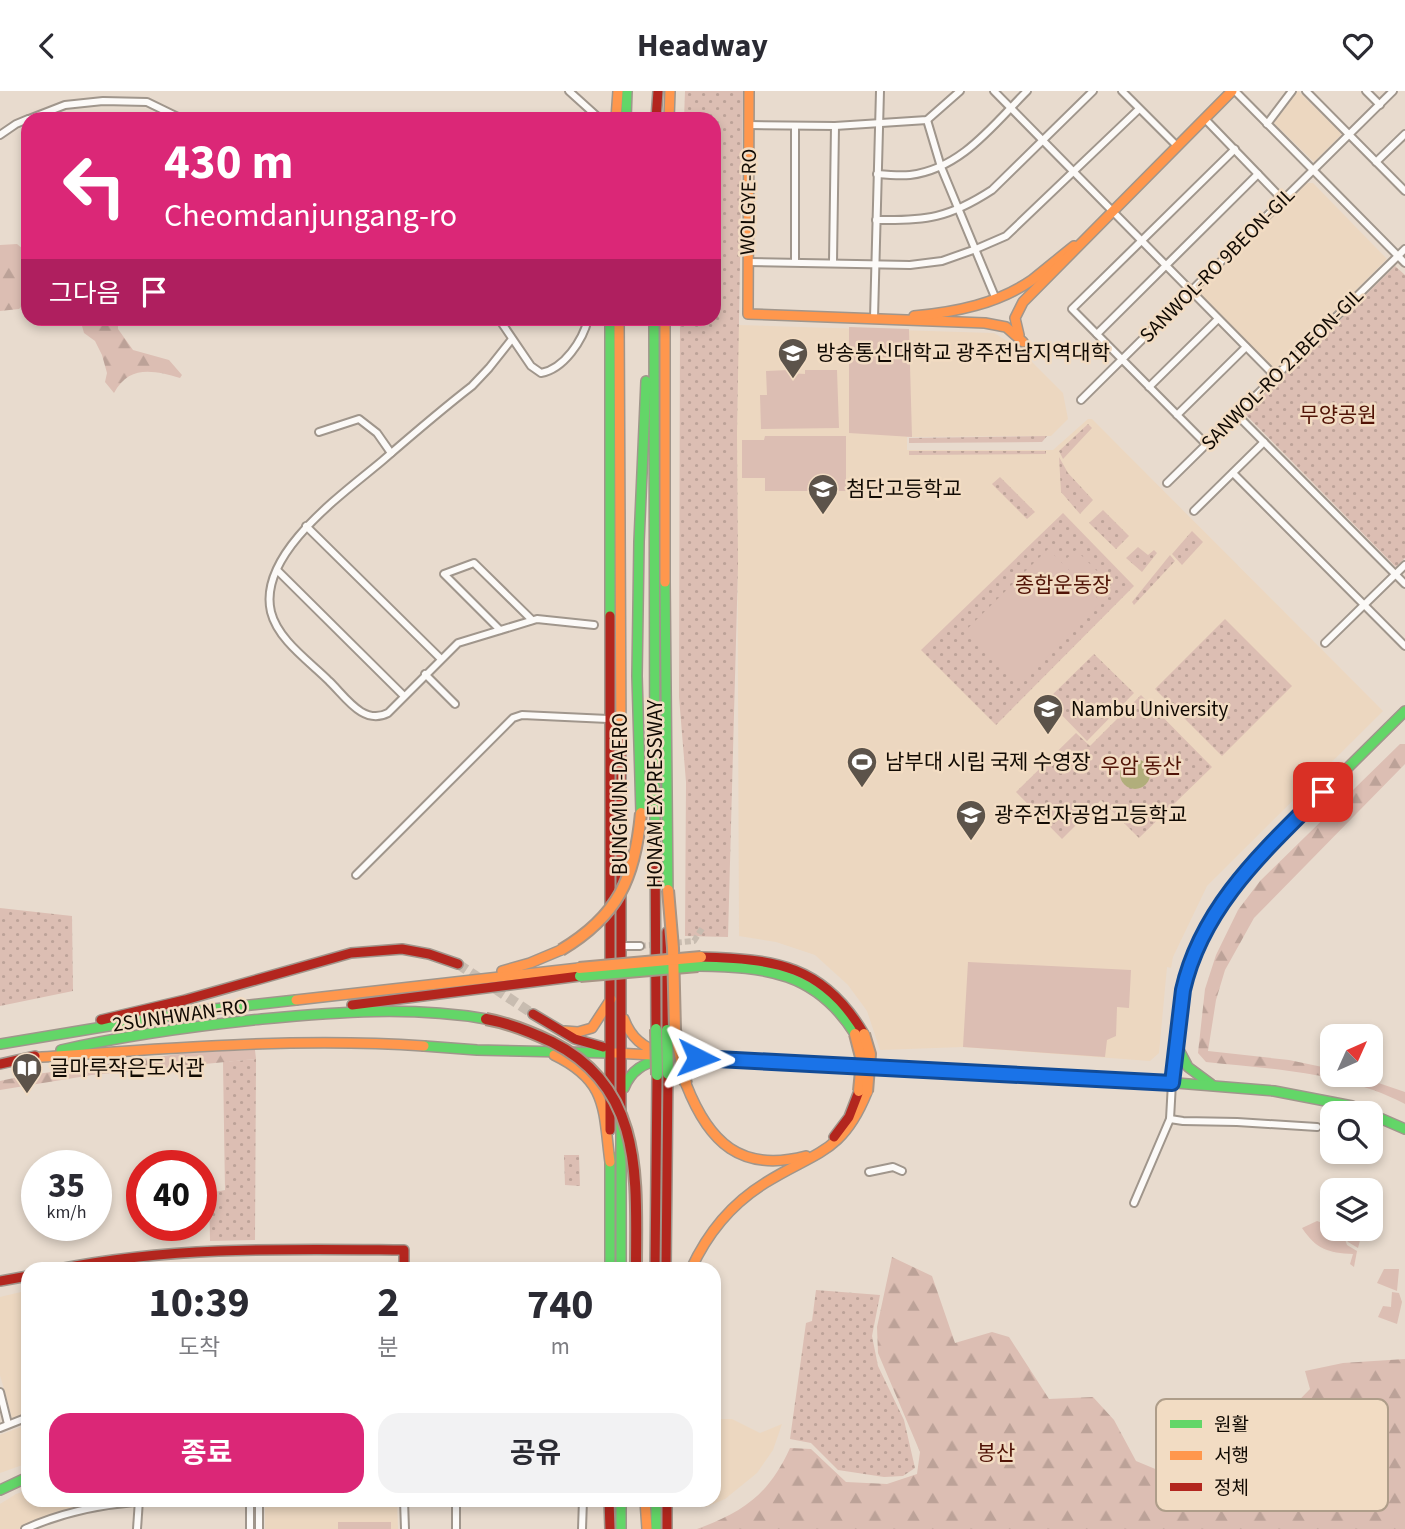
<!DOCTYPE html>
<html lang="ko">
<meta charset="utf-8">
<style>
:root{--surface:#fff;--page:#f2f2f3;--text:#2b2b33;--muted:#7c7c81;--accent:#db2777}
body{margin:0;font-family:"Source Sans 3","Noto Sans KR",sans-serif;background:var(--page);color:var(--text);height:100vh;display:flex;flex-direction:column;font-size:26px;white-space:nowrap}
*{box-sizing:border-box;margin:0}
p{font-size:23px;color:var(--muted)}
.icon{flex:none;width:38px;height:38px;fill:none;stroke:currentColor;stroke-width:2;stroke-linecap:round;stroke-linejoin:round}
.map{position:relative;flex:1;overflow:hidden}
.side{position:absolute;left:21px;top:1171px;width:700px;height:245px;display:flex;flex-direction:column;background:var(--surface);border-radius:21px;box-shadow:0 4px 10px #0003}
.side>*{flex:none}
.hud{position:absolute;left:21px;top:21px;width:700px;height:214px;border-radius:21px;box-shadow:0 4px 10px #0003;background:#db2777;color:#fff;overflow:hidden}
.needle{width:46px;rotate:45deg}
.fabs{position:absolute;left:1320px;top:933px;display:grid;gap:14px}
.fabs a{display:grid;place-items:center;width:63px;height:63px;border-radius:14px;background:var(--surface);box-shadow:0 4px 10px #0003;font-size:35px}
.speed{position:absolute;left:21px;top:1059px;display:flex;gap:14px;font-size:35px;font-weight:700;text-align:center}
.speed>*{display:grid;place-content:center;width:91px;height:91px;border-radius:50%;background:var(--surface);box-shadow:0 4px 10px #0003;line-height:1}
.speed small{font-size:18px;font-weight:400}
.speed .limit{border:10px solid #d22;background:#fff;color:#111}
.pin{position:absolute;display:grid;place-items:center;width:60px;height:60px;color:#fff;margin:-30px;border-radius:14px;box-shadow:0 4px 10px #0006}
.me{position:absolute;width:77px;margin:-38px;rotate:93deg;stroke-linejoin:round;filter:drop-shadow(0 0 5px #0008)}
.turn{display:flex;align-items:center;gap:24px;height:147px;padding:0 28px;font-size:32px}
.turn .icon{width:91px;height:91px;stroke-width:2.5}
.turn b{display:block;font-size:49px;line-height:60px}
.then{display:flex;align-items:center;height:66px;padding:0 28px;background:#0003;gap:14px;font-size:26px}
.eta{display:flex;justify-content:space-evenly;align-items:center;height:119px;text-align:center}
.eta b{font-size:42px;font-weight:700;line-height:49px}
.primary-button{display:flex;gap:14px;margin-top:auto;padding:14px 28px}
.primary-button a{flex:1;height:80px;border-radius:21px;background:var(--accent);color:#fff;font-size:28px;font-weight:700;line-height:80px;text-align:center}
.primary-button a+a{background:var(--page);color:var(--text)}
header{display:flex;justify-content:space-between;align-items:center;height:91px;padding:0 28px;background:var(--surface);font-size:32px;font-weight:700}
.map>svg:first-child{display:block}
</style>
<header><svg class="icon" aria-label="back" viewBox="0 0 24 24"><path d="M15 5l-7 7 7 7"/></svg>Headway<svg class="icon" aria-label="heart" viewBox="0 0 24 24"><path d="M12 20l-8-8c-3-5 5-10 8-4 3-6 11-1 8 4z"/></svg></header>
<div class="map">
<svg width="1405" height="1438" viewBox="0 0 1405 1438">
<defs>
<pattern id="grass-dots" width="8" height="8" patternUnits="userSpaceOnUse" patternTransform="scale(1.75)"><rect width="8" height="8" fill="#dcbeb3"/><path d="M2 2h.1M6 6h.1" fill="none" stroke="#bca298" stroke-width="1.8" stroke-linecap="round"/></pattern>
<pattern id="forest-firs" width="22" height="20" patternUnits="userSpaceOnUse" patternTransform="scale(1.75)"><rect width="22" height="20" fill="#dcbeb3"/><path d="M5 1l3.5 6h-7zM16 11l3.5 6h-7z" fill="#bca298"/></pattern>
</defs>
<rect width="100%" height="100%" fill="#e8dbce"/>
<!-- built -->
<g fill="#ecd7c0">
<path d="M 1298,0 L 1342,43 L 1314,71 L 1274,32 Z"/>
<path d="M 1306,92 L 1313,92 L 1387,168 L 1279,276 L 1271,276 L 1197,200 Z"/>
<path d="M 738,234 L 994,242 L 1017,256 L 1063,302 L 1068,328 L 1051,345 L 907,346 L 907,359 L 1053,359 L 1088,328 L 1092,328 L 1383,620 L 1207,795 L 1173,866 L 1171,877 L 1167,876 L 1159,962 L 1150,970 L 963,956 L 880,959 L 867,920 L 848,894 L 815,864 L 776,851 L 739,845 L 737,343 Z"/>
<path d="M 25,1200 L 28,1210 L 28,1323 L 12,1327 L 0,1284 L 0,1206 Z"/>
<path d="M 714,1328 L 732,1328 L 760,1342 L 782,1333 L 773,1359 L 757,1382 L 725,1408 L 706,1416 L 699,1409 L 714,1409 Z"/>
<path d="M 28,1333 L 28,1372 L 0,1382 L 0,1344 Z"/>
<path d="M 28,1399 L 28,1409 L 118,1409 L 59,1420 L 19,1438 L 0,1438 L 0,1413 L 16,1403 Z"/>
<path d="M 265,1409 L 397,1409 L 398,1438 L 265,1438 Z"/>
</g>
<!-- grass -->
<g fill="url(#grass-dots)">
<path d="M 685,0 L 743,0 L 737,343 L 738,475 L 728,846 L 685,845 L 686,691 L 679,606 L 680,228 L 714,228 L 714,28 L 684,28 Z"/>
<path d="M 1395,175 L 1405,184 L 1405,467 L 1396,476 L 1245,323 Z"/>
<path d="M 1088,333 L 1092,337 L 1063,368 L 1059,360 Z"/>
<path d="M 1047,345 L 1042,351 L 909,352 L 909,347 Z"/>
<path d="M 909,360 L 1046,360 L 1046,363 L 909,364 Z"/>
<path d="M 1059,366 L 1068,382 L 1093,409 L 1080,423 L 1061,401 Z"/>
<path d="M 1000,386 L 1035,421 L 1027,428 L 992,393 Z"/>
<path d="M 1103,419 L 1129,445 L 1116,458 L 1089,432 Z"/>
<path d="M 1063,422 L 1134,495 L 996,634 L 921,559 Z"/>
<path d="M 1192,440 L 1203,451 L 1182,474 L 1172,463 Z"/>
<path d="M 1138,456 L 1148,464 L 1154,459 L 1157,462 L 1142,481 L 1126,467 Z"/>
<path d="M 1170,464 L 1175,470 L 1134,514 L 1132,511 Z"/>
<path d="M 1225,528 L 1292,595 L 1222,665 L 1155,598 Z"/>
<path d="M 1094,563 L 1134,602 L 1087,650 L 1047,609 Z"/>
<path d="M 1141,604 L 1212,676 L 1139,747 L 1101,709 L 1062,748 L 1016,701 L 1076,642 L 1090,655 Z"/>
<path d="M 0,817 L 72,825 L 73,900 L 0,915 Z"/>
<path d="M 256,968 L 255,1149 L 210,1150 L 209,1102 L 225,1099 L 223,971 Z"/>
<path d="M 564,1064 L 579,1064 L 580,1095 L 565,1094 Z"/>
<path d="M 816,1199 L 880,1204 L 872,1245 L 878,1275 L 904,1329 L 915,1377 L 903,1385 L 884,1386 L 838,1379 L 811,1352 L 790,1348 L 806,1232 L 812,1230 Z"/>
</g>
<!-- forest -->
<g fill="url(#forest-firs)">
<path d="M 17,153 L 28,162 L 28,209 L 19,218 L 0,220 L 0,154 Z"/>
<path d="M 80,228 L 118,228 L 118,238 L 133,259 L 169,269 L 182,284 L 180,287 C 153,279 129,274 114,302 L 105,291 L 107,282 L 102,264 L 95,250 L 84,242 Z"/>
<path d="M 1400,653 L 1405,653 L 1405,673 L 1254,827 L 1225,879 L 1216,909 L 1208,960 L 1289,969 L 1332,978 L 1332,984 L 1355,984 L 1405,1001 L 1405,1013 C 1345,981 1272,978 1206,971 L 1198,962 L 1205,898 L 1216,864 L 1238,819 L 1260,790 Z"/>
<path d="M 255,959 L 256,968 L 92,984 L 0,999 L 0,990 L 23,985 L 192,961 Z"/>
<path d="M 892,1166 L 932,1185 L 955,1252 L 992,1241 L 1009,1246 L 1049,1308 L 1093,1306 L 1114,1329 L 1136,1370 L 1165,1382 L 1236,1374 L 1310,1298 L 1305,1280 L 1343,1272 L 1405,1268 L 1405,1438 L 697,1438 C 744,1421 769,1403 790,1357 L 811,1358 L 846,1391 L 887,1393 L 917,1383 L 920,1361 L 878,1262 L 877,1236 Z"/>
</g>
<!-- garden -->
<g fill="#dcbeb3">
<path d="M 849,236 L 909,238 L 912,346 L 849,342 Z"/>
<path d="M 789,279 L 789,282 L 805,283 L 805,279 L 837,279 L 839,337 L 761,338 L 760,304 L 767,304 L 766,280 Z"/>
<path d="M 765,345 L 846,345 L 846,400 L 765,400 L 765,387 L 742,387 L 742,349 L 764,349 Z"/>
<path d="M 1048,458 L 1101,511 L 1018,595 L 964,541 Z"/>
<path d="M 1076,459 L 1098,481 L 1088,493 L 1065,469 Z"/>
<path d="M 968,871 L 1131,879 L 1129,917 L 1117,916 L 1116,945 L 1107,949 L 1105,966 L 963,956 Z"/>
<path d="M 1317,1130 L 1328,1134 L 1332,1133 L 1332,1138 L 1363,1138 L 1358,1157 L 1348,1151 L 1343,1142 L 1347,1154 L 1357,1160 L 1354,1176 L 1350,1173 L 1353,1163 C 1328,1162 1316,1158 1302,1137 Z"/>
<path d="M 1384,1178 L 1399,1178 L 1397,1200 L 1377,1192 Z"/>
<path d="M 1392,1201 L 1399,1202 L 1402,1211 L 1397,1233 L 1378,1226 L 1383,1215 L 1391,1216 Z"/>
<rect x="338" y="1431" width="53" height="7"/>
</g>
<!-- water -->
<circle fill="#b1ae7b" cx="1135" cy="683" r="15"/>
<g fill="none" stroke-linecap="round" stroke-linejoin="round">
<!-- street-tunnel -->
<path stroke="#c8bcb0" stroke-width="6" stroke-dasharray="6 3" stroke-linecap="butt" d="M 640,855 L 694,850 L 703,836"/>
<!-- highway-tunnel -->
<path stroke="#c8bcb0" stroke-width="10" stroke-dasharray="10 5" stroke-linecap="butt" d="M 458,873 L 533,923"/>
<!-- street casing -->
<g stroke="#a0968c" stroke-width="10">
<g id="street">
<path d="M 569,0 L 600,28"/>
<path d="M 994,0 L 1275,285"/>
<path d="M 1122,0 L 1177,55"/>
<path d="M 1235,0 L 1405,172"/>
<path d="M 1306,0 L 1405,100"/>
<path d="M 1366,0 L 1380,14"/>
<path d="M 29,28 L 65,14 L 103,10 L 147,11 L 182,28"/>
<path d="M 1205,28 L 1283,109"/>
<path d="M 927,29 L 941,76 L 995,206"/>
<path d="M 1267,33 L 1292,0"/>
<path d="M 749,34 L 835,35 L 927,29 L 960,0"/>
<path d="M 0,44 L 16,33 L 28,28"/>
<path d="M 1376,71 L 1405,43"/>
<path d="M 877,83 C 888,84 900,85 910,84 C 961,78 993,34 1027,0"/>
<path d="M 876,129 C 926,130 949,127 992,99 L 1093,0"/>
<path d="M 795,170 L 795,35"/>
<path d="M 748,171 L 910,174 L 942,170 L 976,158 L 1006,145 L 1139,18"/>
<path d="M 833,171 L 835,35"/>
<path d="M 874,227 L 880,0"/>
<path d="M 499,228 L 531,275 L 541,282 C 564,278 583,249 588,228"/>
<path d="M 1097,243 L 1258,83"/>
<path d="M 512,248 L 489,277 L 472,295 C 441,319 412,344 382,370 C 344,402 257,463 271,521 C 278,549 309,570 329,590 C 345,605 363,635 388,622 L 458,552 L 537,528 L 594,534"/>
<path d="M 1149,296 L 1218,228"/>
<path d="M 1081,309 L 1393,0"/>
<path d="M 1177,324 L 1246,256"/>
<path d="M 1237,324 L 1405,493"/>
<path d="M 319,341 L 359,328 L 377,342 L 391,362"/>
<path d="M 1206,353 L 1072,218 L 1235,58"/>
<path d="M 1233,382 L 1405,555"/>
<path d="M 1167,392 L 1405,158"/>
<path d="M 1194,420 L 1264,351"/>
<path d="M 306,435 L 440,567"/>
<path d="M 278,480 L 404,605"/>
<path d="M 500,539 L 444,483 L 474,472 L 532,529"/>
<path d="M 1325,552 L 1405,474"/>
<path d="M 425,583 L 455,613"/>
<path d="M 356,784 L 513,627 L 522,624 L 608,628"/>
<path d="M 621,855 L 640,855"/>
<path d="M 1170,1028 L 1183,1030 L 1237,1031 L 1317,1036"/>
<path d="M 869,1081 L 893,1076 L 902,1080"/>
<path d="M 1134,1112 L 1170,1028 L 1172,992"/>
<path d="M 0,1301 L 8,1333"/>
<path d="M 0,1337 L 28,1326"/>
<path d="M 259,1409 L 259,1438"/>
<path d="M 404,1409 L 405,1438"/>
<path d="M 25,1438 C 99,1405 171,1408 250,1411 L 250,1438"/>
<path d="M 137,1438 L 139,1409"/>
<path d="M 456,1438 L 456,1409"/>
<path d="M 582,1438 L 583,1409"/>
</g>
</g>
<!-- fast casing -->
<g stroke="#a0968c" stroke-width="12">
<g id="fast">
<path d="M 626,28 L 627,0"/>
<path d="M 610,228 L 610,525"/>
<path d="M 654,228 L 655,735"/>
<path d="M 665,491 L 668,807"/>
<path d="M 641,722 L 637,585 L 639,451 L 646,290"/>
<path d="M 1294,730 L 1405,620"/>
<path d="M 698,875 C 766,876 816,881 855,943"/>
<path d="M 0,953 L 205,919 L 296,909"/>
<path d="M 424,955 L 477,959 L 610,962"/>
<path d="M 1177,955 L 1188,976 L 1211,993"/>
<path d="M 61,959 C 127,944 194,935 262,928 C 337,921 411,915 486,928"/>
<path d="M 985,982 L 1164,991 L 1274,1000 L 1352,1015 L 1405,1038"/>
<path d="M 624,997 C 631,979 644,972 662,968"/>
<path d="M 621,1018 L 621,1178"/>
<path d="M 610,1065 L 610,1178"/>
<path d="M 0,1399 L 28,1386"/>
<path d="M 621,1409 L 621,1438"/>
<path d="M 656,1409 L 656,1438"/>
</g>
</g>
<!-- slow casing -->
<g stroke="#a0968c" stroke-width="12">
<g id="slow">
<path d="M 749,0 L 748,223 L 985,232 L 1006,236 L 1023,251"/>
<path d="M 616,28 L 618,0"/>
<path d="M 669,28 L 670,0"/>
<path d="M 914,225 C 956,221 997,213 1032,189 C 1046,178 1060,166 1074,155"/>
<path d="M 619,228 L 621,652"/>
<path d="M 665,228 L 665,491"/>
<path d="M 1019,244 L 1015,227 L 1023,211 L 1232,0"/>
<path d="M 502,880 L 530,872 L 561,859"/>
<path d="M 296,909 L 579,877"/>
<path d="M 624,928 C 631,947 643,956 662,963"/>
<path d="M 565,940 L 578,941 L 592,937 L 611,908"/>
<path d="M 615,962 L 985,982"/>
<path d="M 554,964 C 608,990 603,1018 610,1071"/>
<path d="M 28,967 C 159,958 292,946 424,955"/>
<path d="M 1172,992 C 1175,960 1176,928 1183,897 C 1199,829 1247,777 1294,730"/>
<path d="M 686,993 C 709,1052 741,1082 806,1065"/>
<path d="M 691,1178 C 707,1143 731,1113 765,1092 C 816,1060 842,1063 867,1001"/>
<path d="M 645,1409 L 647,1438"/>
</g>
</g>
<!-- jam casing -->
<g stroke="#a0968c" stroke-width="12">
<g id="jam">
<path d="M 656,28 L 658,0"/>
<path d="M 610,525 L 610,1039"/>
<path d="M 621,652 L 621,1018"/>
<path d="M 655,735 L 656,938"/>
<path d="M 667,841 L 667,939"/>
<path d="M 701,866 C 775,868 824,874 864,943"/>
<path d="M 352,914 L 580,885"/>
<path d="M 533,923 L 575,948 L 603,956"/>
<path d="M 101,929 L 185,909 L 351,862 L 402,858 L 429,863 L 458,873"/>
<path d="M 0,973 L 35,965"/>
<path d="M 834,1046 L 849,1026 L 859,1000"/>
<path d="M 59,1178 C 173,1155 288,1158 404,1159 L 404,1178"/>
<path d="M 655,1178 L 657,984"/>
<path d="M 666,1178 L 668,983"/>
<path d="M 0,1190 L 28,1185"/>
<path d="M 609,1409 L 610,1438"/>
<path d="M 667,1409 L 667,1438"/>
</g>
</g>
<!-- street -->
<use href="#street" stroke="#fcfaf8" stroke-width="6"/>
<!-- fast -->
<use href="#fast" stroke="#63d668" stroke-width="9"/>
<!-- slow -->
<use href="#slow" stroke="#ff974d" stroke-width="9"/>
<!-- jam -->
<use href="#jam" stroke="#b3261e" stroke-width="9"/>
<!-- fast-bridge casing -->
<g stroke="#a79586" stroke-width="14" stroke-linecap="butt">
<g id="fast-bridge">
<path d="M 580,885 L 698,875"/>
<path d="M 656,938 L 657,984"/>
<path d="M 667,939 L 668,983"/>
</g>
</g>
<!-- slow-bridge casing -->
<g stroke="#a79586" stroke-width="14" stroke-linecap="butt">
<g id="slow-bridge">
<path d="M 668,799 L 673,857 L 675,939 L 686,993"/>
<path d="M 561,859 C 618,825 635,787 641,722"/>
<path d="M 579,877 L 701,866"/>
<path d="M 855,943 L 862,970 L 859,1000"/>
<path d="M 864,943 L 870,963 L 867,1001"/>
</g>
</g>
<!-- jam-bridge casing -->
<g stroke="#a79586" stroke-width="14" stroke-linecap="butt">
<path id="jam-bridge" d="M 486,928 C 509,932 531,941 552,951 C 645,997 636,1089 636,1178"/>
</g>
<!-- fast-bridge -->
<use href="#fast-bridge" stroke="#63d668" stroke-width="10"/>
<!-- slow-bridge -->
<use href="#slow-bridge" stroke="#ff974d" stroke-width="10"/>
<!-- jam-bridge -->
<use href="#jam-bridge" stroke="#b3261e" stroke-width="10"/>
</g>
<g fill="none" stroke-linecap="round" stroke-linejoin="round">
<!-- route casing -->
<g stroke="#114b97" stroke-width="18">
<path id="route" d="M 698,967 L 1172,992 L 1183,899 C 1202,815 1265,759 1323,701"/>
</g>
<!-- route -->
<use href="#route" stroke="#1a73e8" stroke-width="12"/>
</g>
<!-- icons -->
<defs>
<g id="university-pin" transform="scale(1.575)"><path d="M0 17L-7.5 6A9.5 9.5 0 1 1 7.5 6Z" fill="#5c534a" stroke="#f2dcc3"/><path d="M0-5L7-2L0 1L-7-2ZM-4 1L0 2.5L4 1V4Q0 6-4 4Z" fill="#fff"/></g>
<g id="school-pin" transform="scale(1.575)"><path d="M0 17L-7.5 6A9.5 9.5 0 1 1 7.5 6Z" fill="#5c534a" stroke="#f2dcc3"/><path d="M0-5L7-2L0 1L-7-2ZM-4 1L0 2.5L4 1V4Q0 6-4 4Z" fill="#fff"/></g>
<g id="stadium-pin" transform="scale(1.575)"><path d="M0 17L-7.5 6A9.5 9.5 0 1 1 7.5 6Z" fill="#5c534a" stroke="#f2dcc3"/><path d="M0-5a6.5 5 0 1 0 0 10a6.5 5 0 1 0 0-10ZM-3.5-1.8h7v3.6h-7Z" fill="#fff"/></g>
<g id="library-pin" transform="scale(1.575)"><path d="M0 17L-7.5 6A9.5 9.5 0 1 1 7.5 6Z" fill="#5c534a" stroke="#f2dcc3"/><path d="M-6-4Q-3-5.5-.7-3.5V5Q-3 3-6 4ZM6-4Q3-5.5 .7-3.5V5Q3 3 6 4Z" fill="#fff"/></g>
</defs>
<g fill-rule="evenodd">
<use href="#university-pin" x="793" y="262"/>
<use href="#school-pin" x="823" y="398"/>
<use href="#university-pin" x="1048" y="618"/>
<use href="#stadium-pin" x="862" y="671"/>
<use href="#school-pin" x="971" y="724"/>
<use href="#library-pin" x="27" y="977"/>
</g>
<g text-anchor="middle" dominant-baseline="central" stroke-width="5" stroke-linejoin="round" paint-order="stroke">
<!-- street labels -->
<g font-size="21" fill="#110a03" stroke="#f2dcc3">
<text transform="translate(748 111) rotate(-89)">WOLGYE-RO</text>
<text transform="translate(1217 174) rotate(-45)">SANWOL-RO 9BEON-GIL</text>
<text transform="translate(1282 278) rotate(-45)">SANWOL-RO 21BEON-GIL</text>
<text transform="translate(620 703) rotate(-90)">BUNGMUN-DAERO</text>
<text transform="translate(655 703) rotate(-90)">HONAM EXPRESSWAY</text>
<text transform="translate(180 924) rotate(-8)">2SUNHWAN-RO</text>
</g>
<!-- poi labels -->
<g font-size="21" fill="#110a03" stroke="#f2dcc3" text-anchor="start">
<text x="816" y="262">방송통신대학교 광주전남지역대학</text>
<text x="846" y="398">첨단고등학교</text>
<text x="1071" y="618">Nambu University</text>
<text x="885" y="671">남부대 시립 국제 수영장</text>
<text x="994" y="724">광주전자공업고등학교</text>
<text x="50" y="977">글마루작은도서관</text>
</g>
<!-- park labels -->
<g font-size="21" fill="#511306" stroke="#f2dcc3">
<text x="1338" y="324">무양공원</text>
<text x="1063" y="494">종합운동장</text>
<text x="1141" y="675">우암 동산</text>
<text x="996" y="1362">봉산</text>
</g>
</g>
<!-- legend -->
<rect x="1156" y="1308" width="232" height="112" rx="10" fill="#f2dcc3" stroke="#ae9d89" stroke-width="2"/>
<rect x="1170" y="1329" width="32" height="8" fill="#63d668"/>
<rect x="1170" y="1360" width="32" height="9" fill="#ff974d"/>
<rect x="1170" y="1392" width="32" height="8" fill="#b3261e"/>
<g font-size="19" fill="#110a03">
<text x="1214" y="1340">원활</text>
<text x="1214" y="1371">서행</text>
<text x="1214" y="1403">정체</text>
</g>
</svg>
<div class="fabs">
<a><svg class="needle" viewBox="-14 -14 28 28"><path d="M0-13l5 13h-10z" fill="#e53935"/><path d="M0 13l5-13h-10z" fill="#7c7c81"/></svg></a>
<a><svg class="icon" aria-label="search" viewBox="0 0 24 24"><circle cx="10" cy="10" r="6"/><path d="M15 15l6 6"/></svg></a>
<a><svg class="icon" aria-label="layers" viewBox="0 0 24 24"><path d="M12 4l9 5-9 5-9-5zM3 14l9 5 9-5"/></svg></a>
</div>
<div class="speed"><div>35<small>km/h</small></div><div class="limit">40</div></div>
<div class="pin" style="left:1323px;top:701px;background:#d93025"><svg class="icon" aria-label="arrive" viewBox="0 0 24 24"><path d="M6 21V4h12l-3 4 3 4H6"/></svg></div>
<svg class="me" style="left:698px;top:967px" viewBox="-20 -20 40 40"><path d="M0-17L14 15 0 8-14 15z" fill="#1a73e8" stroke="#fff" stroke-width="4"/></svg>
<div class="hud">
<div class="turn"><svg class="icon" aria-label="left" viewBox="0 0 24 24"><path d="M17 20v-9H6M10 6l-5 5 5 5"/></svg><div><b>430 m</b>Cheomdanjungang-ro</div></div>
<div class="then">그다음<svg class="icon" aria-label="arrive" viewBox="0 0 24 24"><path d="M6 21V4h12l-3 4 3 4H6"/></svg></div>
</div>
<section class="side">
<div class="eta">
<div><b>10:39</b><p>도착</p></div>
<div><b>2</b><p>분</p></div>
<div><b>740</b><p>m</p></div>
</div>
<div class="primary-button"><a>종료</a><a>공유</a></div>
</section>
</div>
